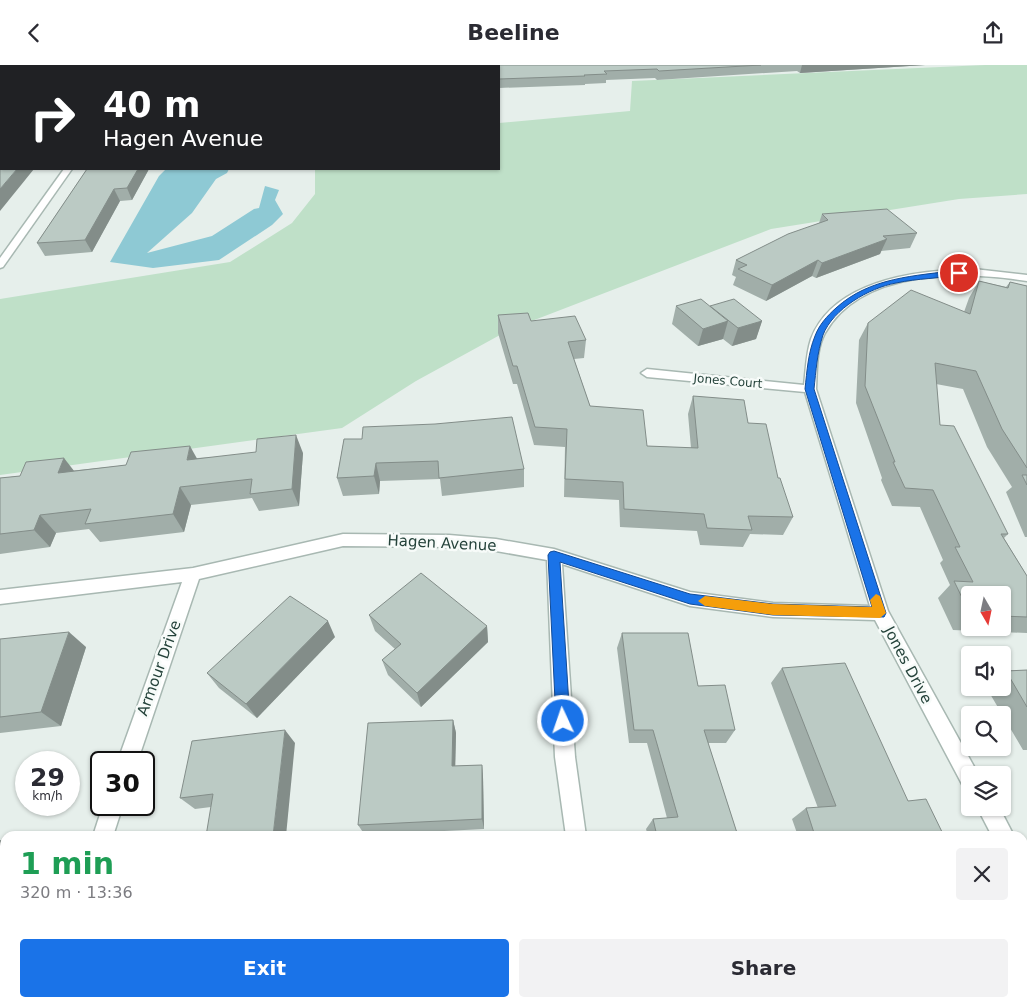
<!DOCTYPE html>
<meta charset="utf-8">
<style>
:root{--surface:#fff;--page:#f2f2f3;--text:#2b2b33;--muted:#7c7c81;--accent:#1a73e8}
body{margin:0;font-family:"DejaVu Sans",sans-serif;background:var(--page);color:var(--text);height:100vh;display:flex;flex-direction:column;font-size:19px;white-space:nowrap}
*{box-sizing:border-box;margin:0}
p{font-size:16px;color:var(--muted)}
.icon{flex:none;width:28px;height:28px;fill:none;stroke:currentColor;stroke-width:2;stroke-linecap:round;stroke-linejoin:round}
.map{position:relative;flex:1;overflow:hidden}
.panel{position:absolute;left:0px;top:766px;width:1028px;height:176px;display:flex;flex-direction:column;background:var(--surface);border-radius:15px 15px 0 0;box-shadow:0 1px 4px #0004}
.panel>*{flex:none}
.hud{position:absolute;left:0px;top:0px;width:500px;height:105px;box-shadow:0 1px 4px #0004;background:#202124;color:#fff;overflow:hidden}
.needle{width:32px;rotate:171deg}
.fabs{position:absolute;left:961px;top:521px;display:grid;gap:10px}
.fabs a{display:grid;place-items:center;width:50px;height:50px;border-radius:5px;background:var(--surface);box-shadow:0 1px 4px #0004;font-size:25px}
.speed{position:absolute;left:15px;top:686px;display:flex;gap:10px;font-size:25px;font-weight:700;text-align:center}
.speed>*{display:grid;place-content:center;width:65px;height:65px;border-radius:50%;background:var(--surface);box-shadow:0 1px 4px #0004;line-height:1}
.speed small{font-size:12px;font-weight:400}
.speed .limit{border:2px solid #111;border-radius:8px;background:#fff;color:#111}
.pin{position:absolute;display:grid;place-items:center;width:42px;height:42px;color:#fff;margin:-21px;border:2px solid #fff;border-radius:50%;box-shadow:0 1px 5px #0007}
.me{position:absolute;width:55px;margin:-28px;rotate:357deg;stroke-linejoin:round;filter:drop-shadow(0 0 4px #0008)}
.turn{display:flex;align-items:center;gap:18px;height:105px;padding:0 20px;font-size:22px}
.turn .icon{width:65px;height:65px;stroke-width:2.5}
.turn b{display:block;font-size:35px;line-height:42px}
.round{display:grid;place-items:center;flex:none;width:52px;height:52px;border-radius:5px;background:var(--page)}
.summary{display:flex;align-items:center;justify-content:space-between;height:85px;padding:0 20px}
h1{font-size:30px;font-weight:600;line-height:38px;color:#1e9e55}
.button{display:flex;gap:10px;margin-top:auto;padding:10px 20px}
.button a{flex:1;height:58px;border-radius:5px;background:var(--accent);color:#fff;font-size:20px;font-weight:600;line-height:58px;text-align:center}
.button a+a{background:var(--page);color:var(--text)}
header{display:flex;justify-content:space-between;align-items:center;height:65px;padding:0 20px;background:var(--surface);font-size:22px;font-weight:600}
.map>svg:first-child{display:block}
</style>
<header><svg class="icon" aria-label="back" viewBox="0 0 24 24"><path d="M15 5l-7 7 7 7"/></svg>Beeline<svg class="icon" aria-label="share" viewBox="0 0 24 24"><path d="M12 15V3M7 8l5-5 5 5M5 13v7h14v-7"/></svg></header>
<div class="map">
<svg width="1027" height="942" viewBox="0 0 1027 942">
<rect width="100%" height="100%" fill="#e6efeb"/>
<!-- green -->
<path fill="#bfe0c8" d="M 985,0 L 1027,0 L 1027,129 L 959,134 L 771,164 L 511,264 L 416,316 L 342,363 L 0,410 L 0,234 L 230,197 L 292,158 L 315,129 L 315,104 L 499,104 L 499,58 L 630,46 L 632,16 Z"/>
<!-- water -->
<path fill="#8ec9d4" d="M 166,104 L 229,104 L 227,108 L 216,114 L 192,148 L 147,188 L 212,171 L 254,144 L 259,143 L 265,121 L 279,125 L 275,135 L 283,149 L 272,160 L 219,195 L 153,203 L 110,197 L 159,111 Z"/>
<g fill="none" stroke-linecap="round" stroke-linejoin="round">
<!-- minor casing -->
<g stroke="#a8b8b2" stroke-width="3">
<g id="minor">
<rect x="280" y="0" width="6" height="1"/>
<path d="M 64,104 L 72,104 L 3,202 L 0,203 L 0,193 Z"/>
<path d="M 974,204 L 1027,210 L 1027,216 C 964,206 862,203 825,268 C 816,284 817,306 816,324 L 888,546 L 977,707 L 978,710 L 970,710 L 970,724 L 963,721 L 875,555 L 773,552 L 690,541 L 562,499 L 575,692 L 586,771 L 566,771 L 555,692 L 547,495 L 496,486 L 449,482 L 343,481 L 199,514 L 137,698 L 117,698 L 182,517 L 0,539 L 0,525 L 193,503 L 343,469 L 449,470 L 496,474 L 554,484 L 690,527 L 773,538 L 870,541 L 805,327 L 647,312 L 641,308 L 647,304 L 804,320 C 806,305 806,289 811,274 C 834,214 919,205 974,204 Z"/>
<path d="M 103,740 L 123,740 L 113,771 L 93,771 Z"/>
<path d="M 977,742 L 999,742 L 1014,771 L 992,771 Z"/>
<path d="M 1022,792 L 1027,794 L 1027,822 L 1022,820 Z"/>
<path d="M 43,938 L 67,938 L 65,942 L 41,942 Z"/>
<path d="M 588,938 L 612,938 L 613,942 L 589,942 Z"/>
</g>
</g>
<!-- minor -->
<use href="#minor" fill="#fff" fill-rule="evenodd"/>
</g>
<!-- wall -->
<g fill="#a1aea9" fill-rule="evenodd">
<path d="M 0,0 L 115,0 L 114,1 L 1,1 L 1,75 L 0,75 Z"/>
<path d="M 303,0 L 925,0 L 800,8 L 797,6 L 657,15 L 655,13 L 606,15 L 606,18 L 585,19 L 585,20 L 499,23 L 499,1 Z"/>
<path d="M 87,104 L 149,104 L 132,135 L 120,136 L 92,187 L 45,191 L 37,178 Z"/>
<path d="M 822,149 L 917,168 L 910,183 L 881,186 L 880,189 L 816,213 L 812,211 L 766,236 L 733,220 L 736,212 L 732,210 L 736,195 L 819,158 Z"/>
<path d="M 979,216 L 1006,222 L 1010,217 L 1027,221 L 1027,472 L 1025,472 L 1006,427 L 1012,422 L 987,382 L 963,324 L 936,319 L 940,360 L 1008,469 L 1004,473 L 1027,511 L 1027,568 L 953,565 L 938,533 L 950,520 L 940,498 L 943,495 L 920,442 L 892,441 L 881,415 L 882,413 L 856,338 L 859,275 L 868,258 L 964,247 L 969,233 ZM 970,530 L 1002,530 L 1002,562 L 970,562 Z"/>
<path d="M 676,241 L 710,241 L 762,256 L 756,274 L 732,281 L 723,274 L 698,281 L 672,259 Z"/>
<path d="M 498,250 L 531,256 L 586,275 L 584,293 L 574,294 L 590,341 L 647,381 L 691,383 L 688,349 L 693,331 L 748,358 L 778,413 L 793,452 L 783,470 L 750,469 L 743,482 L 700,480 L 697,466 L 620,462 L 619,435 L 564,432 L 565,382 L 534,380 L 517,319 L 513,319 L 498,268 Z"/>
<path d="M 344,374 L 524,404 L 524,422 L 442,431 L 440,414 L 380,416 L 379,429 L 343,431 L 337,413 Z"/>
<path d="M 303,388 L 299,441 L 259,446 L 252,433 L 191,440 L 184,467 L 100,477 L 89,464 L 56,468 L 50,482 L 0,489 L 0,413 L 197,393 Z"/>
<path d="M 369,550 L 487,561 L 488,577 L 421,642 L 388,610 L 382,595 L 395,584 L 375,566 Z"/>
<path d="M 622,568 L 698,621 L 735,665 L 726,678 L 708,678 L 738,771 L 648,771 L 646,764 L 653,754 L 667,753 L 647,678 L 629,678 L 617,583 Z"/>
<path d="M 335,572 L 257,653 L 219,623 L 207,608 Z"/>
<path d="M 0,574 L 86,582 L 61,661 L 0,668 Z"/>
<path d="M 782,603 L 908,736 L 944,771 L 798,771 L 792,754 L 806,743 L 818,743 L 771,618 Z"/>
<path d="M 1027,605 L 1027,685 L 1023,685 L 986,622 L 1002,622 L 1002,609 L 1006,606 Z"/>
<path d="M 453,655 L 456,668 L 455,701 L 482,700 L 483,712 L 484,764 L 365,770 L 358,760 Z"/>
<path d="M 295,678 L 211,742 L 195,744 L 180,733 Z"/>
<path d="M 423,938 L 490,938 L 491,940 L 474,942 L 423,942 Z"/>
<path d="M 686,938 L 796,938 L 797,942 L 687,942 Z"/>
<path d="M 868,938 L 984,938 L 986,942 L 870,942 Z"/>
</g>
<!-- shaded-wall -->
<g fill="#838d89">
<path d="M 102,0 L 115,0 L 114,1 L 101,1 Z"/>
<path d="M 802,0 L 925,0 L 800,8 Z"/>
<path d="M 17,104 L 34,104 L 0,146 L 0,124 Z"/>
<path d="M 138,104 L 149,104 L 132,135 L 127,123 Z"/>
<path d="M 114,124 L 120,136 L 92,187 L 85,175 Z"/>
<path d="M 887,174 L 880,189 L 816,213 L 822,198 Z"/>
<path d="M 818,195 L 812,211 L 766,236 L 772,220 Z"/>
<path d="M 728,256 L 723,274 L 698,281 L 703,264 Z"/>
<path d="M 762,256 L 756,274 L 732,281 L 738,263 Z"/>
<path d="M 296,370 L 303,388 L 299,441 L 292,424 Z"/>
<path d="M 190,381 L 200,399 L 187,395 Z"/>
<path d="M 64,393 L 78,411 L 58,408 Z"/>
<path d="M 376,398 L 380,416 L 379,429 L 374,411 Z"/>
<path d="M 180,422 L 191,440 L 184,467 L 173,449 Z"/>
<path d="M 40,450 L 56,468 L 50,482 L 34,465 Z"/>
<path d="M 328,556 L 335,572 L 257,653 L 246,639 Z"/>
<path d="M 487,561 L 488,577 L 421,642 L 417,628 Z"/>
<path d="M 69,567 L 86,582 L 61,661 L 41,647 Z"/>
<path d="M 453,655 L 456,668 L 455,713 L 452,701 Z"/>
<path d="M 285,665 L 295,678 L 286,771 L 273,771 Z"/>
<path d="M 482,700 L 483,712 L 484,764 L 482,754 Z"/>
<path d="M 0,775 L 5,777 L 5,820 L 1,832 L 0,832 Z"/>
<path d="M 252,938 L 266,938 L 266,942 L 251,942 Z"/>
</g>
<!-- building -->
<g fill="#bbcac4" stroke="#838d89">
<path d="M 0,0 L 102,0 L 101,1 L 1,1 L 1,63 L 0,63 Z"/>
<path d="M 157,0 L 256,0 L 256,1 L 156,1 Z"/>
<path d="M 303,0 L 761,0 L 659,6 L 657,4 L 604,6 L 607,9 L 584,10 L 585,11 L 499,14 L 499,1 L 303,1 Z"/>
<path d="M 1,75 L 1,104 L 17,104 L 0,124 L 0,76 Z"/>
<path d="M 87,104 L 138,104 L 127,123 L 114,124 L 85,175 L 37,178 Z"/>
<path d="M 887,144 L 917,168 L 883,171 L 887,174 L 822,198 L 818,195 L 772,220 L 738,204 L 747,200 L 736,195 L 788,169 L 828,155 L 822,149 Z"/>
<path d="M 979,216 L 1008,223 L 1010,217 L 1027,221 L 1027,403 L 1002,364 L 976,306 L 935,298 L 940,360 L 954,361 L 1008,469 L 1001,469 L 1027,511 L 1027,552 L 1002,551 L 1002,530 L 970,530 L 970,549 L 954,516 L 973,517 L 955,482 L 960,482 L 933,425 L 905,423 L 893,397 L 895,397 L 865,321 L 868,258 L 911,225 L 970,249 Z"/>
<path d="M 701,234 L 728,256 L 703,264 L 676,241 Z"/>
<path d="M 734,234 L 762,256 L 738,263 L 710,241 Z"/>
<path d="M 528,248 L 531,256 L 575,251 L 586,275 L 568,277 L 590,341 L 643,345 L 647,381 L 698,383 L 693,331 L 744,335 L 748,358 L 766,359 L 778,413 L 780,413 L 793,452 L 748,451 L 752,465 L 707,463 L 704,449 L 624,444 L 623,417 L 565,414 L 567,364 L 535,362 L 517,301 L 513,301 L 498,250 Z"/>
<path d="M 512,352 L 524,404 L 439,413 L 438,396 L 376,398 L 374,411 L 337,413 L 344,374 L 362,374 L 363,362 L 435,359 Z"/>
<path d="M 296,370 L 292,424 L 250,429 L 252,414 L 180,422 L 173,449 L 85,459 L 91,444 L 40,450 L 34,465 L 0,469 L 0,413 L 20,411 L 26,397 L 64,393 L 58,408 L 126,400 L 131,387 L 190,381 L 187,395 L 256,387 L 257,374 Z"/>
<path d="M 1022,410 L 1027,410 L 1027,420 Z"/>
<path d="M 421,508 L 487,561 L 417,628 L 382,595 L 401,579 L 369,550 Z"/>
<path d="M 290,531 L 328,556 L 246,639 L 207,608 Z"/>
<path d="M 69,567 L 41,647 L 0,652 L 0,574 Z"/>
<path d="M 622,568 L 688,568 L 698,621 L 725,620 L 735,665 L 704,665 L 738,771 L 657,771 L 653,754 L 678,752 L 653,665 L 634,665 Z"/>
<path d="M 845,598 L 908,736 L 926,734 L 944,771 L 815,771 L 806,743 L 836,741 L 782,603 Z"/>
<path d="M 1027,605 L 1027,642 L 1006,606 Z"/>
<path d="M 453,655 L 452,701 L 482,700 L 482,754 L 358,760 L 368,658 Z"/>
<path d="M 285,665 L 273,771 L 206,771 L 213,729 L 180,733 L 192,676 Z"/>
<path d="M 133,938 L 252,938 L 251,942 L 132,942 Z"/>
<path d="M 423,938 L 489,938 L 489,939 L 457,942 L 423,942 Z"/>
<path d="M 697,938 L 796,938 L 797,942 L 698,942 Z"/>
<path d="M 890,938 L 984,938 L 986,942 L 892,942 Z"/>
</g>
<!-- route -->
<path fill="#1a73e8" stroke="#114b97" d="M 959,205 L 963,208 L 961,209 C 940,214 918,213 896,218 C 869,223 833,244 823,270 C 817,288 816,306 814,324 L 886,548 L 884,552 L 773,550 L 690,539 L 560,497 L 570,656 L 568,661 L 563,663 L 558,661 L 556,656 L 548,490 L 550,487 L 554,486 L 690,529 L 773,539 L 872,542 L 805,324 C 807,306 808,288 815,271 C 819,260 827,251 836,243 C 870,212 915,211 959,205 Z"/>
<!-- slow -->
<path fill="#f59e0b" d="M 876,529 L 880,531 L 886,548 L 880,553 L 773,550 L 705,541 L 698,536 L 705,531 L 773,539 L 872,542 L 870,535 Z"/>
<g text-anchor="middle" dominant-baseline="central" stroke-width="5" stroke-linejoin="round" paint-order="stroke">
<!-- far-street labels -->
<g font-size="12" fill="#24423a" stroke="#f7fbf9">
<text transform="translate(728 316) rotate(5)">Jones Court</text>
</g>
<!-- street labels -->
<g font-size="15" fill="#24423a" stroke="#f7fbf9">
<text transform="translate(442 478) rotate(3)">Hagen Avenue</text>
<text transform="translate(908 600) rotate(62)">Jones Drive</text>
<text transform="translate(159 603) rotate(-70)">Armour Drive</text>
</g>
</g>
</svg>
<div class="fabs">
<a><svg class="needle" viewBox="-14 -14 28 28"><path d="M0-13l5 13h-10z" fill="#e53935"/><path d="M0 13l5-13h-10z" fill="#7c7c81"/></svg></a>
<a><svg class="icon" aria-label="sound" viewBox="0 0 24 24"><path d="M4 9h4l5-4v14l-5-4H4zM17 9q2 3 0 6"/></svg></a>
<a><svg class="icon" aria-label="search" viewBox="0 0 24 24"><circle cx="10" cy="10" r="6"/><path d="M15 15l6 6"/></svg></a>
<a><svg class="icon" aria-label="layers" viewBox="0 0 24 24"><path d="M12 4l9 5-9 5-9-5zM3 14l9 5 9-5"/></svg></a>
</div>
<div class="speed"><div>29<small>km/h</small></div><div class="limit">30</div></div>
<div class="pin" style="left:959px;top:208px;background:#d93025"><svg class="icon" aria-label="arrive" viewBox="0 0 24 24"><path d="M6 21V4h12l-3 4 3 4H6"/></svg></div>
<svg class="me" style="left:563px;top:656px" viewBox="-20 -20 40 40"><circle r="17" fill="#1a73e8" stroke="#fff" stroke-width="3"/><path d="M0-11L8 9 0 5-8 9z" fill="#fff"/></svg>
<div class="hud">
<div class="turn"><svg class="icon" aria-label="right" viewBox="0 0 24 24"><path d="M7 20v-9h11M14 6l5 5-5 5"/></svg><div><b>40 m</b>Hagen Avenue</div></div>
</div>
<section class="panel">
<div class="summary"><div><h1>1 min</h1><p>320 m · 13:36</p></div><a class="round"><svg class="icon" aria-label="close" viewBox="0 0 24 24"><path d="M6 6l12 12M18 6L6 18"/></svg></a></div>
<div class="button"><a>Exit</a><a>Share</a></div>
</section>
</div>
